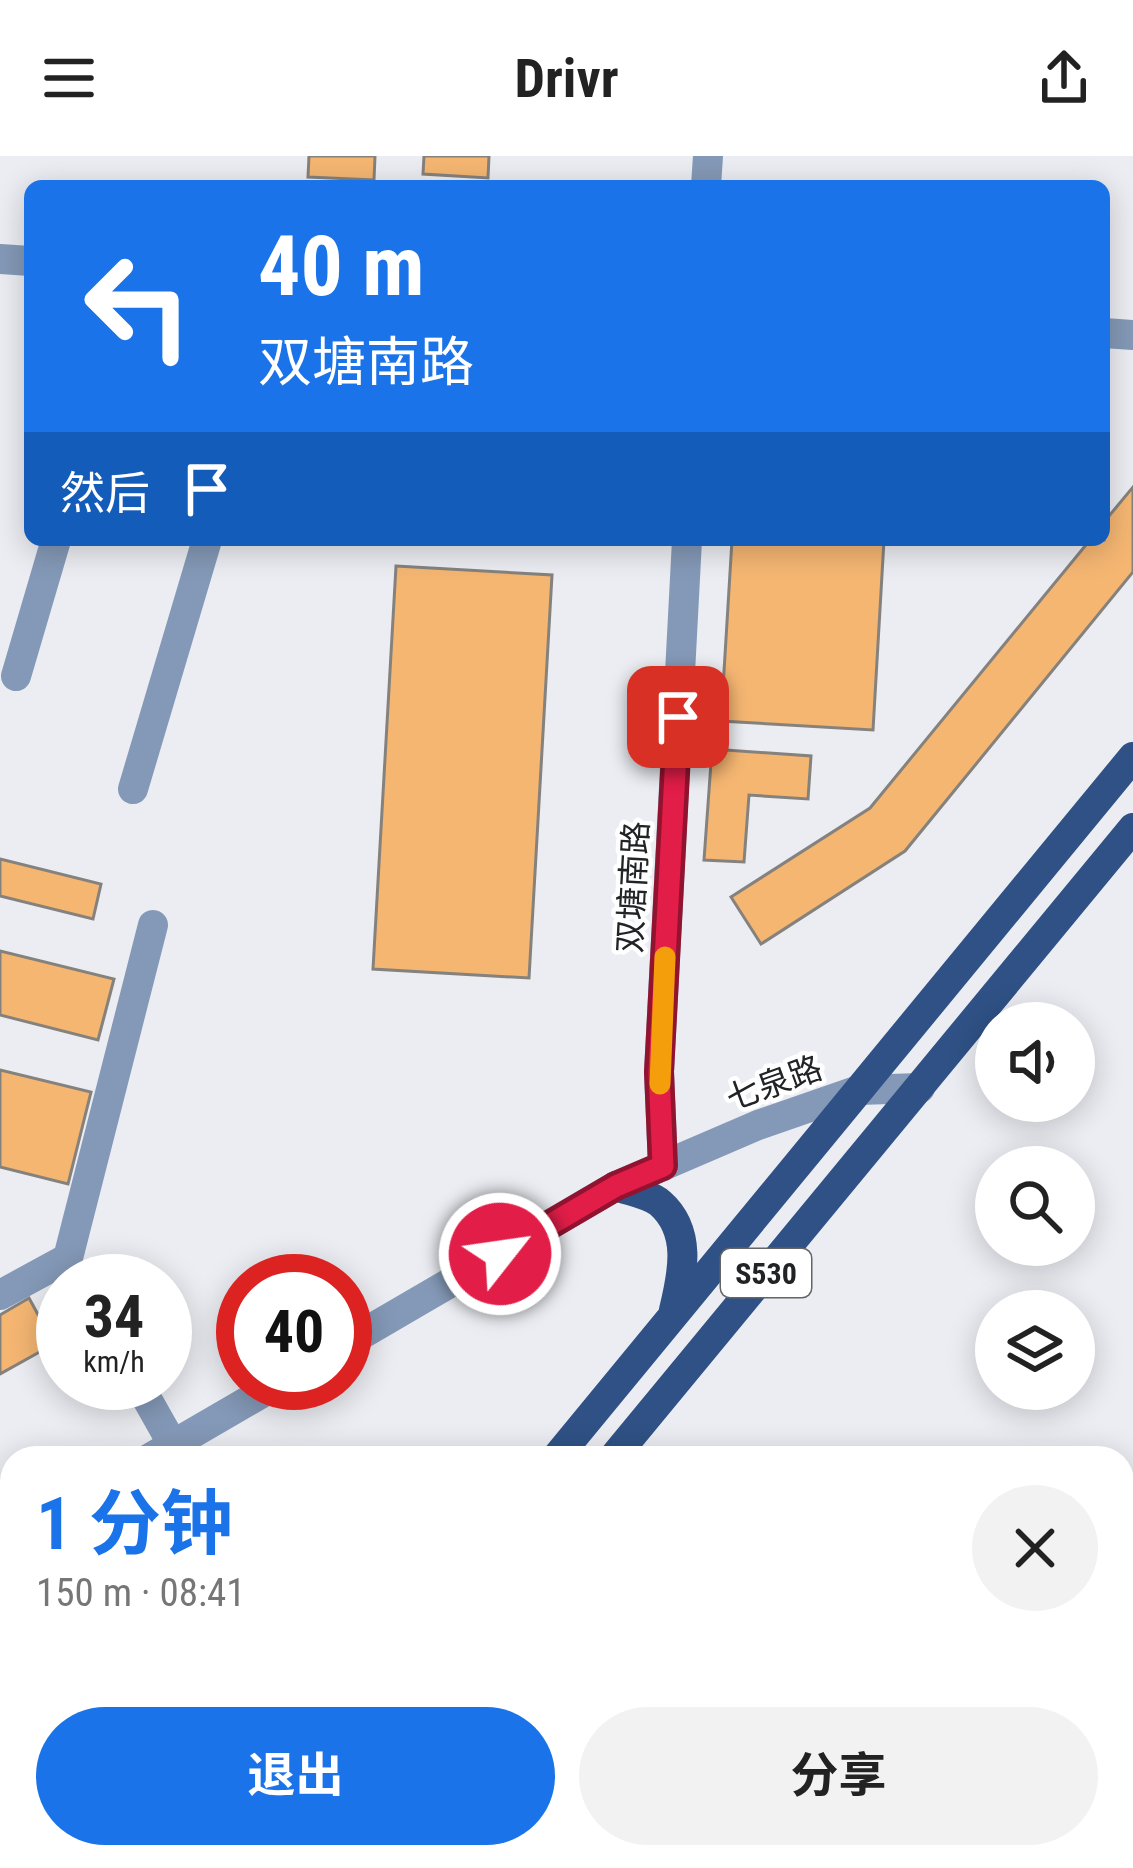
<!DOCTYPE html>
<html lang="zh">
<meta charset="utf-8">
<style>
:root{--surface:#fff;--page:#f2f2f2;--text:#222;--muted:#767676;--accent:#1a73e8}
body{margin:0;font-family:"Roboto Condensed","Noto Sans SC",sans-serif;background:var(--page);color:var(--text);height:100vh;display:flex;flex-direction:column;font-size:45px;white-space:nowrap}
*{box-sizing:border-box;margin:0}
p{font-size:39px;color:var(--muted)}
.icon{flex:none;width:66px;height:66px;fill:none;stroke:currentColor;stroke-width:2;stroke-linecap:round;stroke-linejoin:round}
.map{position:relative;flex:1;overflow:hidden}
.sheet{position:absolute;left:0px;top:1290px;width:1134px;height:423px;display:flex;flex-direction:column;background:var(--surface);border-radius:36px 36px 0 0;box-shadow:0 6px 30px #0003}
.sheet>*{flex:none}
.banner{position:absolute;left:24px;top:24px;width:1086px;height:366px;border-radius:18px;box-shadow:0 6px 30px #0003;background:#1a73e8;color:#fff;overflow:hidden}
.controls{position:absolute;left:975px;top:846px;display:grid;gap:24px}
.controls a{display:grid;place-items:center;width:120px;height:120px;border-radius:50%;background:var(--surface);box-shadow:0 6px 30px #0003;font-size:60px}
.speed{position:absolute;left:36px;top:1098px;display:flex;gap:24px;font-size:60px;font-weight:700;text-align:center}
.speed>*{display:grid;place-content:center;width:156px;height:156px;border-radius:50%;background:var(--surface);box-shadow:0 6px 30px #0003;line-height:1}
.speed small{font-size:30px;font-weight:400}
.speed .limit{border:18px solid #d22;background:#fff;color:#111}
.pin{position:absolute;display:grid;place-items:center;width:102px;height:102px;color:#fff;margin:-51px;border-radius:24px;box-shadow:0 6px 18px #0006}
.me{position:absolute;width:132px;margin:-66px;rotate:60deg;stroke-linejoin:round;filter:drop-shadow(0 0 9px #0008)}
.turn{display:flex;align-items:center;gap:42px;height:252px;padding:0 36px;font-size:54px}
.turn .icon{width:156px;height:156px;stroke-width:2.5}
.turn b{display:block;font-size:84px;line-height:102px}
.then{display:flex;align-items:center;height:114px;padding:0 36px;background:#0003;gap:24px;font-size:45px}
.round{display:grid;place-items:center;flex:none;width:126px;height:126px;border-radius:63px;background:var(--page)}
.overview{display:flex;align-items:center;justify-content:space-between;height:204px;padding:0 36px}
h1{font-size:72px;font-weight:700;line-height:90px;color:var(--accent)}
.action{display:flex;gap:24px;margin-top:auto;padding:24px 36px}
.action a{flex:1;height:138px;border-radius:72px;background:var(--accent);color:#fff;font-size:48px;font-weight:700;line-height:138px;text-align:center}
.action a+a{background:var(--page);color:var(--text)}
header{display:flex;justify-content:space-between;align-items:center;height:156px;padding:0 36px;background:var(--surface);font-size:54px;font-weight:700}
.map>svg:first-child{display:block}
</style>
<header><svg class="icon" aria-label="menu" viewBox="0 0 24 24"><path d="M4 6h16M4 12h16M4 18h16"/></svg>Drivr<svg class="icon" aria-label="share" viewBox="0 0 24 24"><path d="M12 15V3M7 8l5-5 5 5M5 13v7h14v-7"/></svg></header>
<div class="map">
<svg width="1133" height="1712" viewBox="0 0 1133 1712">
<rect width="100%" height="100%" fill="#ebedf2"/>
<!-- building -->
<g fill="#f5b672" stroke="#85827e" stroke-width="3">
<path d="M 309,0 L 375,0 L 374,24 L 308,21 Z"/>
<path d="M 424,0 L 489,0 L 488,22 L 423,18 Z"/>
<path d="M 1133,331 L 1133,416 L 905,695 L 761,788 L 731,741 L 870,652 L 1090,384 L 1104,384 L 1104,366 Z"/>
<path d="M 732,384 L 884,384 L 873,574 L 721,565 Z"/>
<path d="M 396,410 L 552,419 L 529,822 L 373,813 Z"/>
<path d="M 712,593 L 811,600 L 808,643 L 749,639 L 744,706 L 704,704 Z"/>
<path d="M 0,703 L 101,728 L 93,763 L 0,740 Z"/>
<path d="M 0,795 L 114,823 L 98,884 L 0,859 Z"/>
<path d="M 0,914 L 91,936 L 68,1028 L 0,1011 Z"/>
<path d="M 29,1142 L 54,1188 L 0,1218 L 0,1159 Z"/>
</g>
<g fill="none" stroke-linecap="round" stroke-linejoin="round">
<!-- minor -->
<g stroke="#8499b7" stroke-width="30">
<path d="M 706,30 L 708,0"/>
<path d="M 0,103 L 30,105"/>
<path d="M 1104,177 L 1133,179"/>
<path d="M 16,520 L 56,384"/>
<path d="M 133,633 L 207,384"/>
<path d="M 663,1010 L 659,916 L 687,384"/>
<path d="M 0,1139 L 68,1102 L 153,769"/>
<path d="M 345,1188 L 616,1030 L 758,969 L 859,934 L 920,932"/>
<path d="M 138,1227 L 173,1289"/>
<path d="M 150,1302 L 279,1227"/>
<path d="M 0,1390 L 12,1383"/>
</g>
<!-- major -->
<g stroke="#2f5185" stroke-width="30">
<path d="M 616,1030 C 629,1035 649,1038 660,1047 C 692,1075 683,1117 674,1154"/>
<path d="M 556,1302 L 1133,601"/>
<path d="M 613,1302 L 1133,672"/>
<path d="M 218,1712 L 227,1701"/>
<path d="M 273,1712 L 282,1701"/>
</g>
</g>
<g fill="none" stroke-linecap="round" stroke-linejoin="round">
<!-- route casing -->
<g stroke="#92132f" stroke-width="30">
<path id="route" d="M 500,1098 L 616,1030 L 663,1010 L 659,916 L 678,561"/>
</g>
<!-- route -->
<use href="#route" stroke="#e11d48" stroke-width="21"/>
<!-- slow -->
<path stroke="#f59e0b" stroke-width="21" d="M 660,928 L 665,801"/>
</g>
<g text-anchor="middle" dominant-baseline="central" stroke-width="9" stroke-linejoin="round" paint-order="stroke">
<!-- shield labels -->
<rect fill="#fff" stroke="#646566" stroke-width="3" x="721" y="1093" width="90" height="48" rx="9"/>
<g font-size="30" font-weight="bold" fill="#222325">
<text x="766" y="1117">S530</text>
</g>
<!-- street labels -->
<g font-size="33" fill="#222325" stroke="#fff">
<text transform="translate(633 731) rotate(-87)">双塘南路</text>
<text transform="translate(774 927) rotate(-20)">七泉路</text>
</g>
</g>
</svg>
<div class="controls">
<a><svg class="icon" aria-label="sound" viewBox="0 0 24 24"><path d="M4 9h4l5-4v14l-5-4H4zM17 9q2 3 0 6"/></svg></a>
<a><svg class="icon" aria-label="search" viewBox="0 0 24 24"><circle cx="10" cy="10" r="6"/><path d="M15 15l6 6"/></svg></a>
<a><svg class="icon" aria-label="layers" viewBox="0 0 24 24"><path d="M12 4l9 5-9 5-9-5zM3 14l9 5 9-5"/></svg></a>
</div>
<div class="speed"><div>34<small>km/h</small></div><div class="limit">40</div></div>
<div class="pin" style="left:678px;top:561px;background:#d93025"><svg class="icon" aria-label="arrive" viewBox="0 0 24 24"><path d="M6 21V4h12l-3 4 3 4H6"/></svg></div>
<svg class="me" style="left:500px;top:1098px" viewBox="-20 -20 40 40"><circle r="17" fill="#e11d48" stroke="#fff" stroke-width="3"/><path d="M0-11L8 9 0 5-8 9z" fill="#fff"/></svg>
<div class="banner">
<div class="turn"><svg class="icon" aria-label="left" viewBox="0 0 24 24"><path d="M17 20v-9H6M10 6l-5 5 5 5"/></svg><div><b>40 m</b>双塘南路</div></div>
<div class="then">然后<svg class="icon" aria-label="arrive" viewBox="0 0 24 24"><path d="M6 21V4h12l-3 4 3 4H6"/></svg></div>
</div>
<section class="sheet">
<div class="overview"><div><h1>1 分钟</h1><p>150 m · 08:41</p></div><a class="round"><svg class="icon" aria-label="close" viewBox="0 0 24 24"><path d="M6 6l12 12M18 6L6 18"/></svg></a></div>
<div class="action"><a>退出</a><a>分享</a></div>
</section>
</div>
